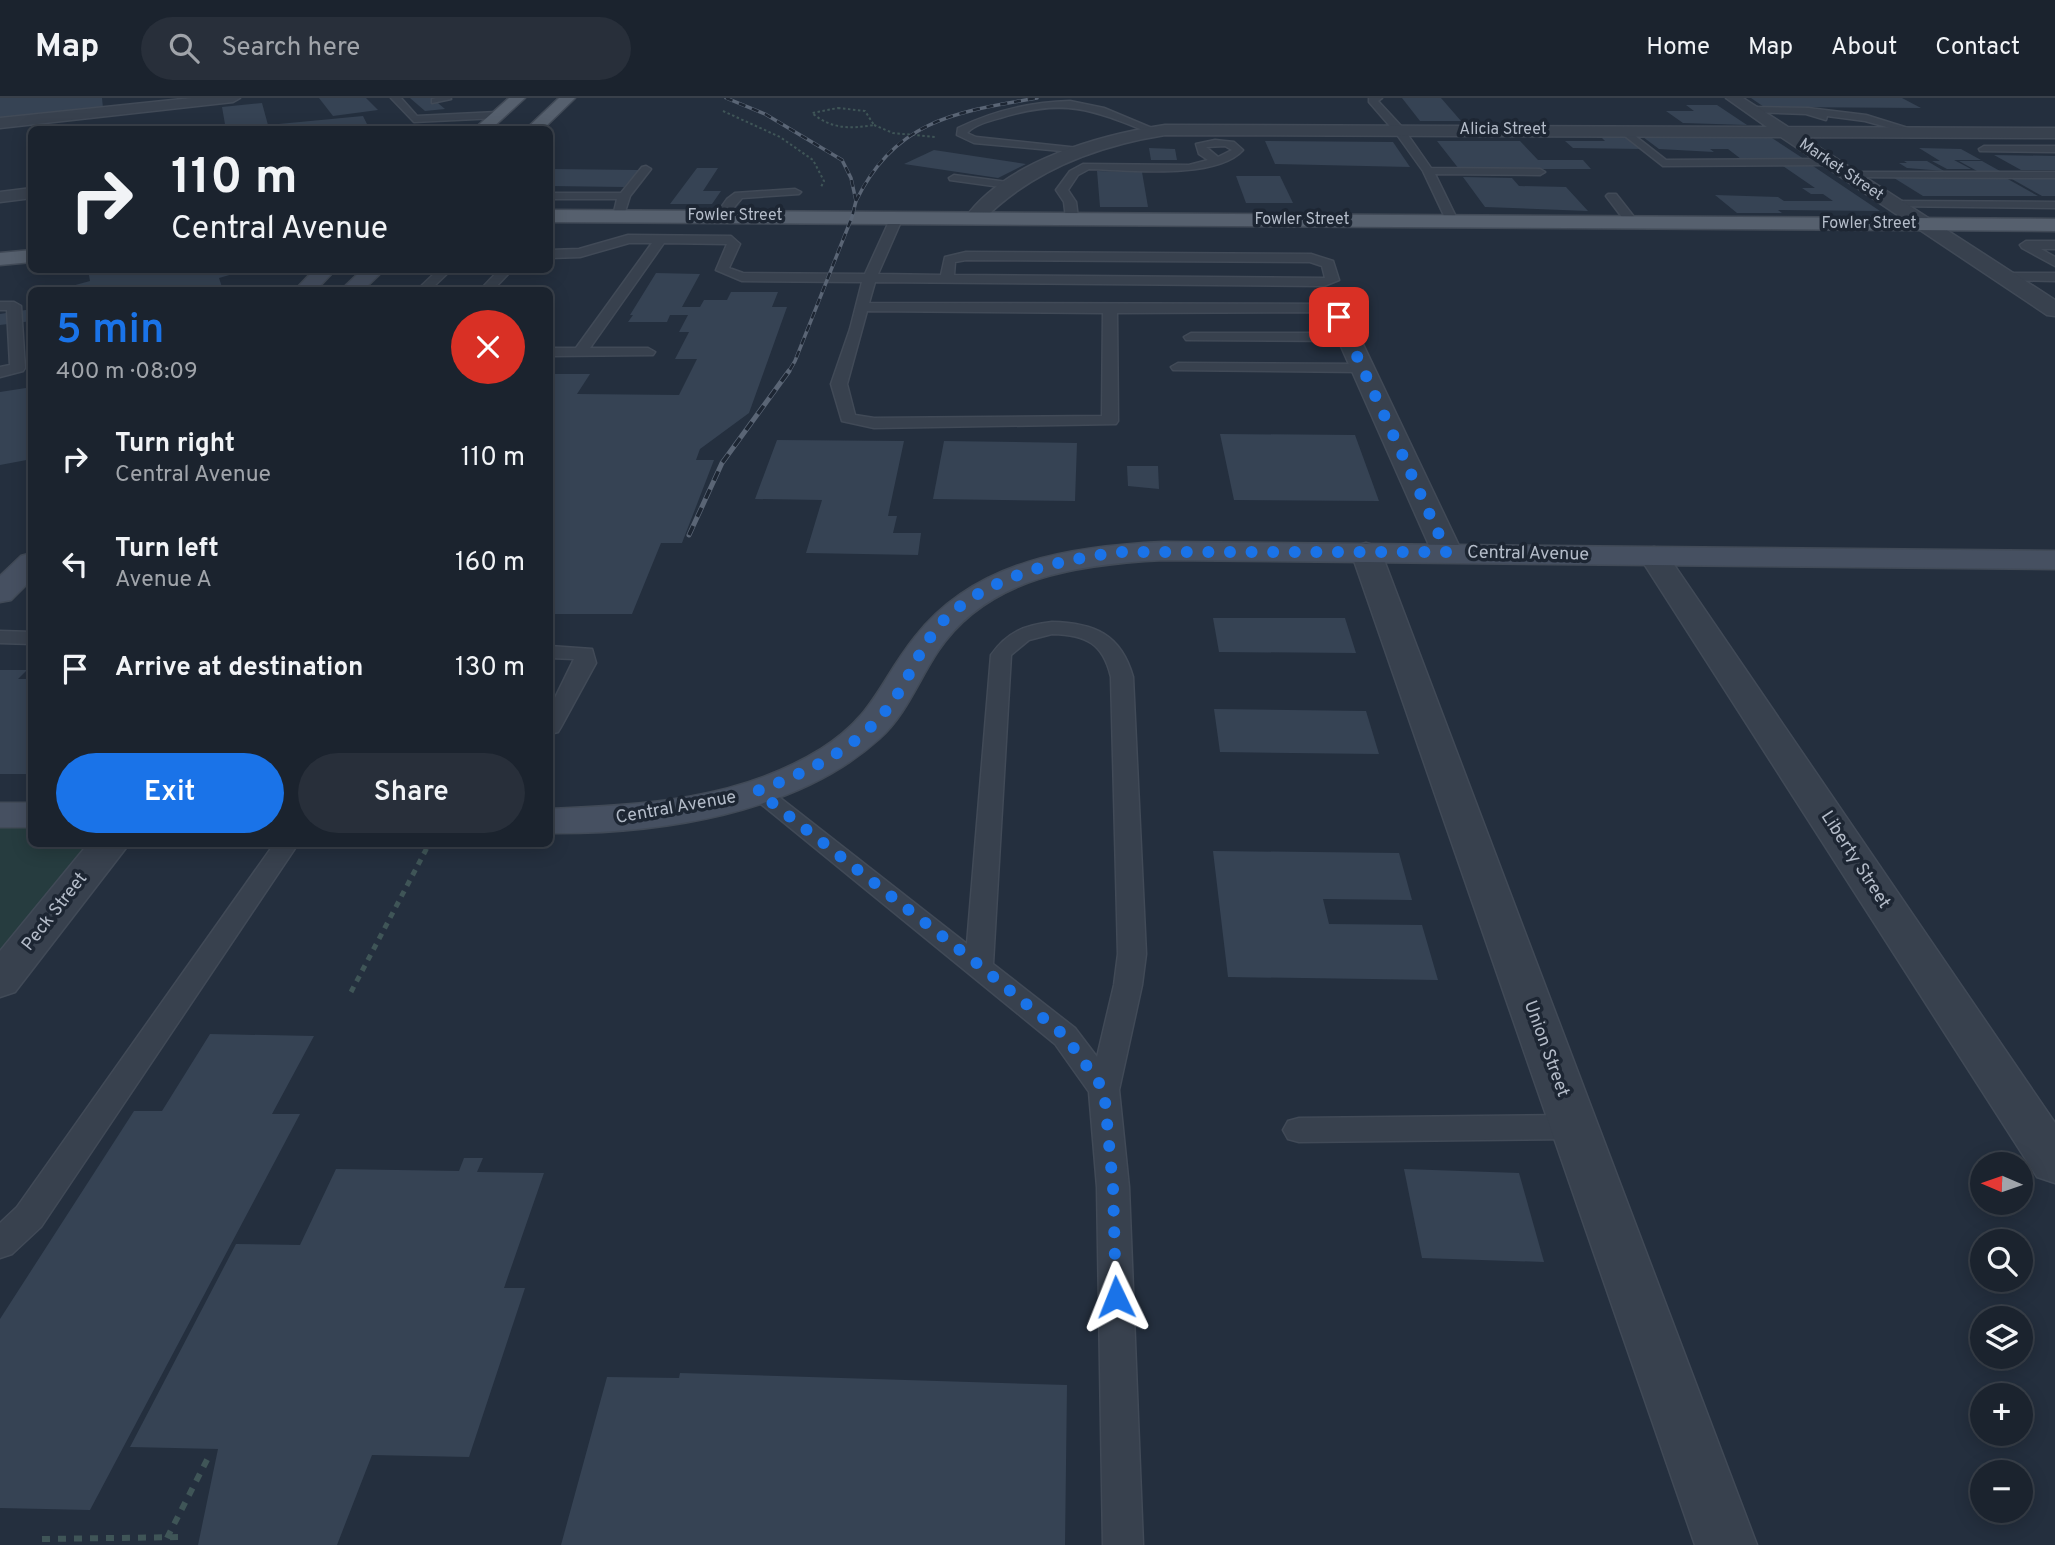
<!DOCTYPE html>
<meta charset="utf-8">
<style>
:root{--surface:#1b232e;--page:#282f3a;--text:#f1f3f6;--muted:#a0a4aa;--line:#39404a;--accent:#1a73e8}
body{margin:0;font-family:Overpass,sans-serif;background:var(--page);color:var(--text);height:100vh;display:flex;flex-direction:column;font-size:26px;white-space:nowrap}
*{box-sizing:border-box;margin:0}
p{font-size:23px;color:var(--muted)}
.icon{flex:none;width:38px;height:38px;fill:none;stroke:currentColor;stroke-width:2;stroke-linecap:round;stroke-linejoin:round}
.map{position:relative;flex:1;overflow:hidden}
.sheet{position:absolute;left:28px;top:189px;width:525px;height:560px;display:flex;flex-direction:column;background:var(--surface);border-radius:10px;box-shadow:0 4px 18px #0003,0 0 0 2px var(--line)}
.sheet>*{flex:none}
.hud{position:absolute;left:28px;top:28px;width:525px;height:147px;border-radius:10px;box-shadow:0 4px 18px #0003,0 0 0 2px var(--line);background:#1b232e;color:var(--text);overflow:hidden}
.needle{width:46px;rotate:272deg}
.controls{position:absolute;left:1970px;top:1054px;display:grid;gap:14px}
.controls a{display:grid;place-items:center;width:63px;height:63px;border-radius:50%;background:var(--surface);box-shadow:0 4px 18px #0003,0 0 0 2px var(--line);font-size:35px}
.pin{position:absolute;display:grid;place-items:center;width:60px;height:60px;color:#fff;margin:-30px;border-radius:14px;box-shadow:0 4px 10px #0006}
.me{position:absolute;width:77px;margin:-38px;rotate:358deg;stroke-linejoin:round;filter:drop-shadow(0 0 5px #0008)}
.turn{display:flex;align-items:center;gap:24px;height:147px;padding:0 28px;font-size:32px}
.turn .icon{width:91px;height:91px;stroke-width:2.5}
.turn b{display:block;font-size:49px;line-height:60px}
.round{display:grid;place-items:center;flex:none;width:74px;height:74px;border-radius:37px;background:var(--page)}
.summary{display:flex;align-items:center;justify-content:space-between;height:119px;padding:0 28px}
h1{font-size:42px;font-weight:600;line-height:52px;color:var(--accent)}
.button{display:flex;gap:14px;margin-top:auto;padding:14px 28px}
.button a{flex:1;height:80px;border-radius:42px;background:var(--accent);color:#fff;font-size:28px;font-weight:600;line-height:80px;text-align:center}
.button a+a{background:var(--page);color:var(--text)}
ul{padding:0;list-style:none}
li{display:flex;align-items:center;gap:21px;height:105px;padding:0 28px}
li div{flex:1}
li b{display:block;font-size:26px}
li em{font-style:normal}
header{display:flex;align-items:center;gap:42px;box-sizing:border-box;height:98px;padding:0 35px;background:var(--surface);border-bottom:2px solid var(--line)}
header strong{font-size:33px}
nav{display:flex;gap:38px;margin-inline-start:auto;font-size:24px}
.search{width:490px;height:63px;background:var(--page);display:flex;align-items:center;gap:18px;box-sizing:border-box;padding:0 24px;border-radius:38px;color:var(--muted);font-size:26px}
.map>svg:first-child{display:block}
</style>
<header>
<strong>Map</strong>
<div class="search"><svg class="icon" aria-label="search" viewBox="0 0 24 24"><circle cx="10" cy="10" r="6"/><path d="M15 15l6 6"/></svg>Search here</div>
<nav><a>Home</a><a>Map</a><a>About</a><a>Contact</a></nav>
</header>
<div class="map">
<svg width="2055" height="1447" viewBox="0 0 2055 1447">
<rect width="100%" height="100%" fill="#242f3e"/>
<!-- green -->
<path fill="#263c3f" d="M 0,717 L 31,718 L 32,746 L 110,746 L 0,884 Z"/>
<!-- building -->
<g fill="#364354">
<path d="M 0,0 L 102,0 L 103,10 L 0,21 Z"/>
<path d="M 319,0 L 366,0 L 378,12 L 333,18 Z"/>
<path d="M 410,0 L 432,0 L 445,11 L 425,13 Z"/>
<path d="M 1402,0 L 1441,0 L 1461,23 L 1420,23 Z"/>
<path d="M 1751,0 L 1902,0 L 1921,10 L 1764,9 Z"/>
<path d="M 262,5 L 268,27 L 363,18 L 370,32 L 226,32 L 222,9 Z"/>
<path d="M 1686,7 L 1717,7 L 1747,27 L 1683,25 L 1666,13 L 1694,13 Z"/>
<path d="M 1601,39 L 1628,39 L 1642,51 L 1573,50 L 1565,43 L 1605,43 Z"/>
<path d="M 1643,39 L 1772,40 L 1804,61 L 1741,61 L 1728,51 L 1710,51 L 1714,54 L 1659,51 Z"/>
<path d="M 1265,43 L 1393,44 L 1410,69 L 1275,66 Z"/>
<path d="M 1437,43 L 1520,43 L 1538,62 L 1583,62 L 1591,71 L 1459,71 Z"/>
<path d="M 1149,50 L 1175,51 L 1177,62 L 1151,62 Z"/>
<path d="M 1919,50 L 1961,51 L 1981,62 L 1954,62 L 1971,71 L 1947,71 L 1932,63 L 1940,63 Z"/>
<path d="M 934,52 L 1026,66 L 998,80 L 904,66 Z"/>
<path d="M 1994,57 L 2055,58 L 2055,72 L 2021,72 Z"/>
<path d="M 1904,63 L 1927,63 L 1944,73 L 1907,70 L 1899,65 L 1907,65 Z"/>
<path d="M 1959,63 L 1982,63 L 2000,73 L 1977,73 Z"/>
<path d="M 1780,66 L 1810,66 L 1880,113 L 1778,112 L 1782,115 L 1737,115 L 1715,97 L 1778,99 L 1784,103 L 1833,103 L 1823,96 L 1811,96 L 1802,90 L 1815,90 Z"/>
<path d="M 697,70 L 718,70 L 703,93 L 721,93 L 712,106 L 670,106 Z"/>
<path d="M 550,71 L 639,72 L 624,89 L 550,88 Z"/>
<path d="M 1097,73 L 1142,74 L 1148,109 L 1100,109 Z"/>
<path d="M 1236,78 L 1280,78 L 1293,105 L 1246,105 Z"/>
<path d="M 1463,79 L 1512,80 L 1519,88 L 1566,89 L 1588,113 L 1485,109 Z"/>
<path d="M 1894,80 L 2006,80 L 2038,98 L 1923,98 Z"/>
<path d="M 2010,80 L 2055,81 L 2055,98 L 2042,98 Z"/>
<path d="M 88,172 L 247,172 L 219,180 L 223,192 L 57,192 L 90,183 Z"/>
<path d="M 656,175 L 700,176 L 682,209 L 700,209 L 704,202 L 727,202 L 731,194 L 778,194 L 772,209 L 787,209 L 749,315 L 700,351 L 696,362 L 714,362 L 682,445 L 661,445 L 632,516 L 550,516 L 550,276 L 590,276 L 577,296 L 679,297 L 697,261 L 675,261 L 689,234 L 679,234 L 688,217 L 670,217 L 667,224 L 628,224 L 633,217 L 630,217 Z"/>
<path d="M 32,211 L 32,223 L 0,227 L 0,216 Z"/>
<path d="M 32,289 L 32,361 L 0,367 L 0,294 Z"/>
<path d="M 1220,336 L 1355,337 L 1379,403 L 1234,402 Z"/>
<path d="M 777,342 L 904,343 L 888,418 L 897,418 L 893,435 L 921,435 L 918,457 L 806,455 L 822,402 L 755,401 Z"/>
<path d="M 944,343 L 1077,345 L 1075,403 L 933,401 Z"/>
<path d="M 1127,368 L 1158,368 L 1159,391 L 1128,388 Z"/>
<path d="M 1213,520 L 1345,520 L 1356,555 L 1219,554 Z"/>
<path d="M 0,572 L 27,572 L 18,581 L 32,581 L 32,676 L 0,676 Z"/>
<path d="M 1214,611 L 1366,613 L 1379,656 L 1220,654 Z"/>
<path d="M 1213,753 L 1399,755 L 1412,802 L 1323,801 L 1329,826 L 1422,827 L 1438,882 L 1228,879 Z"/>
<path d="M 210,936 L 314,938 L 272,1016 L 300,1016 L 90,1412 L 0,1410 L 0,1221 L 134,1013 L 162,1013 Z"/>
<path d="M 464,1060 L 483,1060 L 477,1074 L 544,1075 L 504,1190 L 525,1190 L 469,1359 L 372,1357 L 337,1447 L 198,1447 L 218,1351 L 130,1349 L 236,1146 L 300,1147 L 336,1071 L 459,1073 Z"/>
<path d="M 1404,1071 L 1519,1075 L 1544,1164 L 1422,1160 Z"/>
<path d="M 680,1275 L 1067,1287 L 1065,1447 L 561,1447 L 607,1279 L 679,1280 Z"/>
</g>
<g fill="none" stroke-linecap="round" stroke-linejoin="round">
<!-- lane casing -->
<g stroke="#414a57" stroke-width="3">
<g id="lane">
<path d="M 391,0 L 401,0 L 417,18 L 497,14 L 502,17 L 497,20 L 414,24 Z"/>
<path d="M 436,0 L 450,0 L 451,1 L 432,5 L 432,1 Z"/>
<path d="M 1369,0 L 1382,0 L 1378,3 L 1403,30 L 1431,70 L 1540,71 L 1545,74 L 1540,77 L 1435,76 L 1458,123 L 1448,126 L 1423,73 L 1395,34 L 1369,4 Z"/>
<path d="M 1070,3 L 1104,10 L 1159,33 L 1150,35 C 1091,11 1064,0 1000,20 C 989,23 974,27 967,35 L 976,39 L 1079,50 L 1084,53 L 1083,55 L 974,45 L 957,37 L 958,30 C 993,13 1031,4 1070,3 Z"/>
<path d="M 1752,9 L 1808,10 L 1866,17 L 1924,35 L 1919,38 L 1865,23 L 1827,18 L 1826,22 L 1806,16 L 1749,14 L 1747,12 Z"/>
<path d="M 1625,30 L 1666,62 L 1827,61 L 1832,64 L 1827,67 L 1663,68 L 1621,35 L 1620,33 Z"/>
<path d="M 1215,42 L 1234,44 L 1243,52 C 1216,82 1128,72 1089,71 L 1078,77 L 1068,92 L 1076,104 L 1078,120 L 1072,124 L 1066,120 L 1064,104 L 1056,92 L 1070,73 L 1083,66 L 1189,67 L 1208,62 L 1199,56 L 1196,46 ZM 1225,48 L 1232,52 L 1218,59 L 1206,49 Z"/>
<path d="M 1984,48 L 2055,48 L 2055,54 L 1980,53 L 1979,51 Z"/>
<path d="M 646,68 L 651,71 L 630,98 L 623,120 L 613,118 L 617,101 L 550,101 L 550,95 L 621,95 L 642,69 Z"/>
<path d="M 1846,74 L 2055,74 L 2055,80 L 1842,79 L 1841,77 Z"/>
<path d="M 954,77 L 1015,85 L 1021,88 L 1015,91 L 950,82 L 949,80 Z"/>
<path d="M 795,91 L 801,94 L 799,96 L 742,100 L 725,120 L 715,118 L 727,101 L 735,95 Z"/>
<path d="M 1608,96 L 1616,96 L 1638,124 L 1636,127 L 1628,127 L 1606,98 Z"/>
<path d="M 1892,103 L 2055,104 L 2055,110 L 1888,108 L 1888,104 Z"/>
<path d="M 897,115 L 903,119 L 878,176 L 941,177 L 945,159 L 966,154 L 1311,156 L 1333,163 L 1339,182 L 1324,188 L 875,184 L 869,205 L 1334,206 L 1339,207 L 1346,219 L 1339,223 L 1334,222 L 1329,214 L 1117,215 L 1118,323 L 1116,326 L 874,330 L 842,323 L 831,286 L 850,231 L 862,184 L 742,183 L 716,172 L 727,146 L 664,145 L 590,250 L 648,250 L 655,254 L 653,257 L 550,258 L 550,250 L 576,250 L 652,145 L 629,145 L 580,159 L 550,160 L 550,152 L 579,151 L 628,137 L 731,138 L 740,146 L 729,170 L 743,175 L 865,176 L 891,119 ZM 966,162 L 1310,164 L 1322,168 L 1325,180 L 954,177 L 955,164 ZM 867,213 L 1103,215 L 1102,318 L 874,320 L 855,317 L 847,286 Z"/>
<path d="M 2026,143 L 2055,143 L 2055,151 L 2041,151 L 2055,159 L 2055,168 L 2022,150 L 2020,147 Z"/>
<path d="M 438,172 L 451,172 L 430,192 L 417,192 Z"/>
<path d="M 499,172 L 512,172 L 493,192 L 480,192 Z"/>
<path d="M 2002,175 L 2055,175 L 2055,183 L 1997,182 L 1997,176 Z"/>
<path d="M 0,204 L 14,204 L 21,208 L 25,270 L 23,273 L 0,279 L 0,269 L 10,267 L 7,212 L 0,212 Z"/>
<path d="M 1191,235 L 1348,235 L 1355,239 L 1348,243 L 1186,242 L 1184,239 Z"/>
<path d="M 1178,265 L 1362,266 L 1369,270 L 1362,274 L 1173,272 L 1171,269 Z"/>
<path d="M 1052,524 C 1094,525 1121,536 1133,579 L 1146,856 L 1142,887 L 1119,992 L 1129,1089 L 1143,1447 L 1103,1447 L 1097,1089 L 1089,994 L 1055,946 L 745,693 L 749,688 L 757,686 L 765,688 L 967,846 L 991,557 C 1007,534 1025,527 1052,524 ZM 1052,536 C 1086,537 1103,545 1111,579 L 1118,856 L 1114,887 L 1097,959 L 1075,930 L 993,866 L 1011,557 L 1029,542 Z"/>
<path d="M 0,533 L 32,534 L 32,546 L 0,545 Z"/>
<path d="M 550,548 L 592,551 L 596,565 L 561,629 L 558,634 L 550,636 L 550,610 L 574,561 L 550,560 Z"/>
<path d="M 274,746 L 298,746 L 41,1129 L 12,1156 L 0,1160 L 0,1125 L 17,1109 Z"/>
<path d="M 1574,1017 L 1585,1020 L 1589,1029 L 1585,1038 L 1574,1041 L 1299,1044 L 1288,1041 L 1283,1032 L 1288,1023 L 1299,1020 Z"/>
</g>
</g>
<!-- street casing -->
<g stroke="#414a57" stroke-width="3">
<g id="street">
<path d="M 192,0 L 240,0 L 233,4 L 0,30 L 0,20 Z"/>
<path d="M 1726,0 L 1743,0 L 1788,29 L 2055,30 L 2055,40 L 1803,39 L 2055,202 L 2055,218 L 2047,217 L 1781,39 L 1165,37 C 1096,48 1030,73 981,124 L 974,126 L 965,120 C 1006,63 1099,37 1165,27 L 1767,29 Z"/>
<path d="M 32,90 L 32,100 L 0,104 L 0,94 Z"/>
<path d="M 1339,212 L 1347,214 L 1350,219 L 1462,454 L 1457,460 L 1447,463 L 1437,460 L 1432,454 L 1328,219 L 1331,214 Z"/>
<path d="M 1366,445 L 1376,448 L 1381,454 L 1757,1447 L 1695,1447 L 1351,454 L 1356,448 Z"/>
<path d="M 1654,449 L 1664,452 L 2055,1025 L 2055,1085 L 2037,1079 L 1639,458 L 1644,452 Z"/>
<path d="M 88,746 L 129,746 L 15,894 L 0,899 L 0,853 Z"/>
</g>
</g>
<!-- secondary casing -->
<g stroke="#414a57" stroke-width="3">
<g id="secondary">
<path d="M 314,172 L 335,172 L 316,192 L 295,192 Z"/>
<path d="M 362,172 L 384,172 L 363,192 L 341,192 Z"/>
<path d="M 1164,444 L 2055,453 L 2055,471 L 1164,462 C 1081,466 988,478 938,553 C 918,583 906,617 879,641 C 796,716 658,736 550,735 L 550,711 C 643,707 739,702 821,651 C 875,617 879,584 915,539 C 975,462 1073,448 1164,444 Z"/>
<path d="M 32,455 L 32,481 L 11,502 L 0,504 L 0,478 L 21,458 Z"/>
<rect x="0" y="705" width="32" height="24"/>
</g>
</g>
<!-- primary casing -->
<g stroke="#414a57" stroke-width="3">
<g id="primary">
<path d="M 509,0 L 525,0 L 490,32 L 473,32 Z"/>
<path d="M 559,0 L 575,0 L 542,32 L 525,32 Z"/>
<path d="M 550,112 L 2055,121 L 2055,133 L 550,124 Z"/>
<path d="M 32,152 L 32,164 L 0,167 L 0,155 Z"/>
</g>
</g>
<!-- path-far2 -->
<g stroke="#3f5557" stroke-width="2" stroke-dasharray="2.5 2.5" stroke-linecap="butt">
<path d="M 838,10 L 865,13 L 874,27 C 850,31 831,31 812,15 Z"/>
<path d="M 723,13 L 780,39 L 813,62 L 824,83 L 821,89"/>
<path d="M 874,27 L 893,35 L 935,39"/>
</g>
<!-- path-far1 -->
<path stroke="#3f5557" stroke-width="5" stroke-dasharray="6 6" stroke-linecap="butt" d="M 351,894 L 429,746"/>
<!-- path -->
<g stroke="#3f5557" stroke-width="6" stroke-dasharray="8 8" stroke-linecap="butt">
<path d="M 167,1440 L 210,1356"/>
<path d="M 42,1441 L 185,1439"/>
</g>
<!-- lane -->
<use href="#lane" fill="#38414e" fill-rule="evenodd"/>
<!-- street -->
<use href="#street" fill="#38414e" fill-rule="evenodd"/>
<!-- secondary -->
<use href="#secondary" fill="#465061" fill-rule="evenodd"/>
<!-- primary -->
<use href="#primary" fill="#56606e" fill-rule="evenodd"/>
<!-- rail-far1 casing -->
<g stroke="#5a6575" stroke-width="3.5">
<g id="rail-far1">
<path d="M 726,0 L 765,16 L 842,62 L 851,80 L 856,103 L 852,119 L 795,263 L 788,275"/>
<path d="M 856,103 C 895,22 956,14 1037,0"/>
</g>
</g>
<!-- rail casing -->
<g stroke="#5a6575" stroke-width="5">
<path id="rail" d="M 689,437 L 722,365 L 789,273"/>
</g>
<!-- rail-far1 -->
<use href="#rail-far1" stroke="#1d2633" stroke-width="2.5" stroke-dasharray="7" stroke-linecap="butt"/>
<!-- rail -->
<use href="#rail" stroke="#1d2633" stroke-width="3.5" stroke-dasharray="10" stroke-linecap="butt"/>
</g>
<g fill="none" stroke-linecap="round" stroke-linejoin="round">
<!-- route -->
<path stroke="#1a73e8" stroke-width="12" stroke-dasharray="0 21.6" d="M 1116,1199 L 1113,1089 L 1104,992 L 1065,938 L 979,867 L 757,693 C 808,674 861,649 893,603 C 912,576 923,541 948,518 C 995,476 1059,462 1120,454 L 1447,454 L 1339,219"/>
</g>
<g text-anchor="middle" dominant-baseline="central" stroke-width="7" stroke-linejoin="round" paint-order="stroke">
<!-- far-street labels -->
<g font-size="16" fill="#b4bcc9" stroke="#1d2633">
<text x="1503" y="32">Alicia Street</text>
<text transform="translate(1841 72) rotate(34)">Market Street</text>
<text x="735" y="118">Fowler Street</text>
<text x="1302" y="122">Fowler Street</text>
<text x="1869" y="126">Fowler Street</text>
</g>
<!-- street labels -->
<g font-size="18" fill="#b4bcc9" stroke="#1d2633">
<text transform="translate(1528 456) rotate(1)">Central Avenue</text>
<text transform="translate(676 710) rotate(-10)">Central Avenue</text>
<text transform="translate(1855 762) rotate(57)">Liberty Street</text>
<text transform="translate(55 814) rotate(-52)">Peck Street</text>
<text transform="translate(1546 951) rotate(70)">Union Street</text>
</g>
</g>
</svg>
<div class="controls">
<a><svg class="needle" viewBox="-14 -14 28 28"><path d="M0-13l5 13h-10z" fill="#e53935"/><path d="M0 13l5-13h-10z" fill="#a0a4aa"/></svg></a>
<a><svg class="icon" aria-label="search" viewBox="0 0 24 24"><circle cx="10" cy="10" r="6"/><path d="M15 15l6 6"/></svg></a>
<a><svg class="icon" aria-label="layers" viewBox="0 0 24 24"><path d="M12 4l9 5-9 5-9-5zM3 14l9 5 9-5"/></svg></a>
<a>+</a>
<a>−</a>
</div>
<div class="pin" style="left:1339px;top:219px;background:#d93025"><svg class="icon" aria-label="arrive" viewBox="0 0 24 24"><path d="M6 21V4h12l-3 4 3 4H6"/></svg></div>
<svg class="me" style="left:1116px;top:1199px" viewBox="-20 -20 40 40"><path d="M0-17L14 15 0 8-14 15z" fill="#1a73e8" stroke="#fff" stroke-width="4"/></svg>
<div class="hud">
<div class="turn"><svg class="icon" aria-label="right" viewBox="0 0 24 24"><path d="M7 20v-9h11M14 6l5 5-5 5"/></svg><div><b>110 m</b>Central Avenue</div></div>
</div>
<section class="sheet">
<div class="summary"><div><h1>5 min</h1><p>400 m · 08:09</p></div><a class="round" style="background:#d93025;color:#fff"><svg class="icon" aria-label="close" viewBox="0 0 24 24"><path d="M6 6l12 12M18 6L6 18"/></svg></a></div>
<ul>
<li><svg class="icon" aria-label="right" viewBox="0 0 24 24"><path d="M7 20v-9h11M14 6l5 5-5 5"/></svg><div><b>Turn right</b><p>Central Avenue</p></div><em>110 m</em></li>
<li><svg class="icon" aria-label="left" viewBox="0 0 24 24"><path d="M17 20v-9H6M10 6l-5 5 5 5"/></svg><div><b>Turn left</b><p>Avenue A</p></div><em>160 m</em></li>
<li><svg class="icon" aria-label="arrive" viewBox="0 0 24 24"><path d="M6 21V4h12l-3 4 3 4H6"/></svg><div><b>Arrive at destination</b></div><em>130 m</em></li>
</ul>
<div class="button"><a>Exit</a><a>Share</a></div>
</section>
</div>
